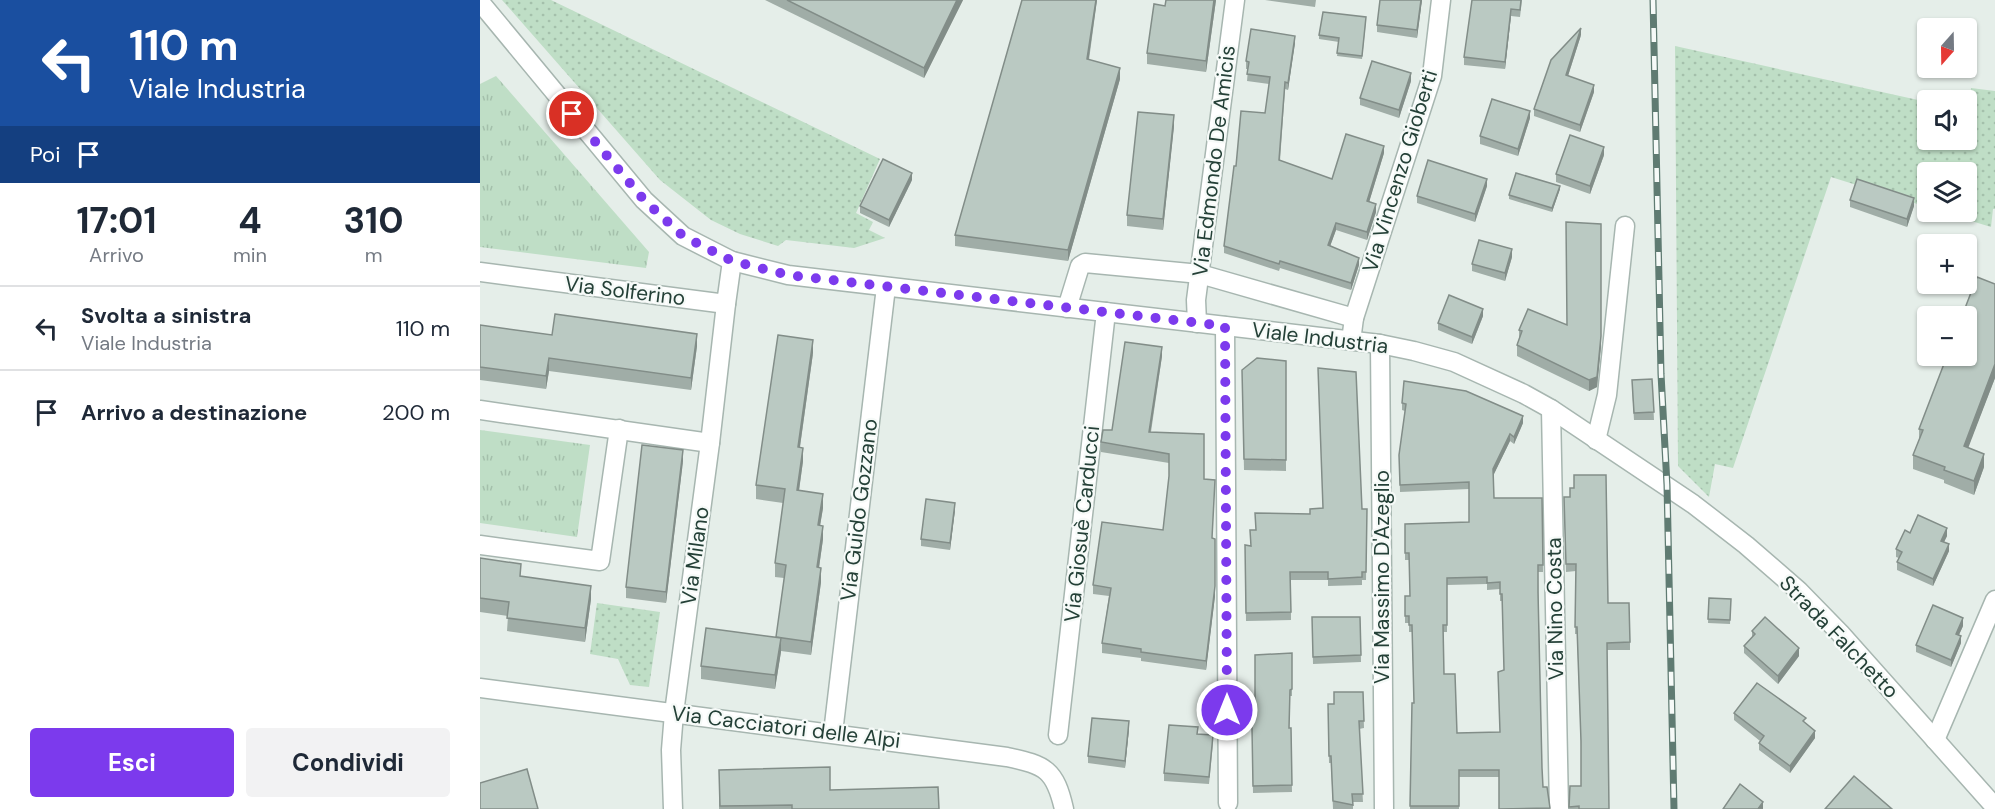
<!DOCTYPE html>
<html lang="it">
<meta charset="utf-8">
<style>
:root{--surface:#fff;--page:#f2f2f3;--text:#1f2937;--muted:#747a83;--line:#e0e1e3;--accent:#7c3aed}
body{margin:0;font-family:"DM Sans",sans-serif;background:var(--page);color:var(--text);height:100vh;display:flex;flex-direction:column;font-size:22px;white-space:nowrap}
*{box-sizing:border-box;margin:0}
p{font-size:20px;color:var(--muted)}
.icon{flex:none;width:33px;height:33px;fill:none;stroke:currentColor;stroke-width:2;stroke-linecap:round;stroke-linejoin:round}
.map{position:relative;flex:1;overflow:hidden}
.details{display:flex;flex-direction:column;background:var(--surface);width:480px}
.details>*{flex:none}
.hud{background:#1a4fa0;color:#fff;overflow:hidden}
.needle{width:39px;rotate:200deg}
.buttons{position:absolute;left:1437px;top:18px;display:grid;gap:12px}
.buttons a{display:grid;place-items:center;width:60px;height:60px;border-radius:6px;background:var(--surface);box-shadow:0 2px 4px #0004;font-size:30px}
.pin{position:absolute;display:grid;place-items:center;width:51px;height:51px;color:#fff;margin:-26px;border:3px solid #fff;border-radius:50%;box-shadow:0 2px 6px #0007}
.me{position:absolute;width:66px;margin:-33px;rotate:0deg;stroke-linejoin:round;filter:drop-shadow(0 0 4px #0008)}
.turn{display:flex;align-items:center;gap:21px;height:126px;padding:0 30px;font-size:27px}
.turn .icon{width:78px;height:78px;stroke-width:2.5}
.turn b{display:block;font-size:42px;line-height:51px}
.then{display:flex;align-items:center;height:57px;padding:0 30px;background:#0003;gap:12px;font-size:22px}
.eta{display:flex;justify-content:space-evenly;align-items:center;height:102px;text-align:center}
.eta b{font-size:36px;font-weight:700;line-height:42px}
.cta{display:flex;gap:12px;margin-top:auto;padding:12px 30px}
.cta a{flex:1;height:69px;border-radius:6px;background:var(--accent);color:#fff;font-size:24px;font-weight:700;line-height:69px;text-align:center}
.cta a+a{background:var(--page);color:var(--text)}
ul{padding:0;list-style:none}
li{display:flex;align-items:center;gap:18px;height:84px;padding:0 30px;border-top:2px solid var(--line)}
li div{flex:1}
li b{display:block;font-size:22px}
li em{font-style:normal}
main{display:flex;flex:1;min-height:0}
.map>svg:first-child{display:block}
</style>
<main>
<section class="details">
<div class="hud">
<div class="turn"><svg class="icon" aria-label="left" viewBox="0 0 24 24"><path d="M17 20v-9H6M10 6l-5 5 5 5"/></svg><div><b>110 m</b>Viale Industria</div></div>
<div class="then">Poi<svg class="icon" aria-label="arrive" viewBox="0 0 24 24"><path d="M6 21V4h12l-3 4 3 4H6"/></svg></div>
</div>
<div class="eta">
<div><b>17:01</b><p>Arrivo</p></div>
<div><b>4</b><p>min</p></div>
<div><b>310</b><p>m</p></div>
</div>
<ul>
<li><svg class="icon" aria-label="left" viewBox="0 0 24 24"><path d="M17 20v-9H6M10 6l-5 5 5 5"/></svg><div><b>Svolta a sinistra</b><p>Viale Industria</p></div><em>110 m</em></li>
<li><svg class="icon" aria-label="arrive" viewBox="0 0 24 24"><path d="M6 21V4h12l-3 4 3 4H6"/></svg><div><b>Arrivo a destinazione</b></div><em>200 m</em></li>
</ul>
<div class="cta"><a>Esci</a><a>Condividi</a></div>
</section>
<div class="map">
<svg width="1515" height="809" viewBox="0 0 1515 809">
<defs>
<pattern id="grass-dots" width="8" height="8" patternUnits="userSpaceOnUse" patternTransform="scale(1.5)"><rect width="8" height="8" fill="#bfdec6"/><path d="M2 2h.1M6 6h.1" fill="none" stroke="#a4c0ab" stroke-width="1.8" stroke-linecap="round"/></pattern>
<pattern id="park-tufts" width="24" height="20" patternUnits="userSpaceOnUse" patternTransform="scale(1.5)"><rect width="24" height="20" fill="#bfdec6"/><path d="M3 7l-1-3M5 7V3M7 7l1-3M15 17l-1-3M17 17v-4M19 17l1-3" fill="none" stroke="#a4c0ab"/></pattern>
</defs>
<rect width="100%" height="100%" fill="#e5eee9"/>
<!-- grass -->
<g fill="url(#grass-dots)">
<path d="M 22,0 L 71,0 L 400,159 L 376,213 L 393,222 L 389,230 L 405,238 L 374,248 L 306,240 L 298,246 L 260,234 L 231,220 L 180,180 Z"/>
<path d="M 1195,46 L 1447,102 L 1448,140 L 1486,140 L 1487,111 L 1489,111 L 1491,88 L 1515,91 L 1515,209 L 1513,209 L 1511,227 L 1462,212 L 1486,212 L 1486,172 L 1448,172 L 1447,207 L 1351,177 L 1253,468 L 1235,464 L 1229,497 L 1198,466 Z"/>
<path d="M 117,603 L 180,612 L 169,687 L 150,685 L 138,659 L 110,654 Z"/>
</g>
<!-- park -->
<g fill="url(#park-tufts)">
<path d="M 16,76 L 169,252 L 166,268 L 0,247 L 0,84 Z"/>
<path d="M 0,430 L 110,445 L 97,537 L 0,523 Z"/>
</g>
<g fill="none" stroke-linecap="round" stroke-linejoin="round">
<!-- minor casing -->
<g stroke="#a7b6b0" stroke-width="21">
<g id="minor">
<path d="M 0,2 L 164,200 L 203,236 L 252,261 L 308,275 L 900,344 L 934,351 L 974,362 L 1044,394 L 1071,409 L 1213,504 L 1266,545 L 1319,591 L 1360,633 L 1515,807"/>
<path d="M 0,272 L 246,304 L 252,261"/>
<path d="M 587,308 L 600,266 L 605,263 L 720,274 L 874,318"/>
<path d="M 717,323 L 716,300 L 755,0"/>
<path d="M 745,326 L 748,803"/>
<path d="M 871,341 L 874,318 L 952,76 L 961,0"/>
<path d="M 900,344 L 904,809"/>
<path d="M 1071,409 L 1079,809"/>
<path d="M 0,410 L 230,443"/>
<path d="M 1116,440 L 1127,395 L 1145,226"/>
<path d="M 0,545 L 120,561 L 139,429"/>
<path d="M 0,688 L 527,757 C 566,765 575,770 584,809"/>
<path d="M 353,733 L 406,287"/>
<path d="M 578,735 L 626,312"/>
<path d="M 1455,740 L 1515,600"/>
<path d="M 193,809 L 191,750 L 194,713 L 230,443 L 246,304"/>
</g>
</g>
<!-- minor -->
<use href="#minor" stroke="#fff" stroke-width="18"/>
<!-- rail casing -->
<g stroke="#5f7b72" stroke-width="7">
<path id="rail" d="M 1173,0 L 1181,374 L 1187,485 L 1194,809"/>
</g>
<!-- rail -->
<use href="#rail" stroke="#f6faf8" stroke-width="4.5" stroke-dasharray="14" stroke-linecap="butt"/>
</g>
<!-- wall -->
<g fill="#a0ada7" fill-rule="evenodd">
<path d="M 285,0 L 483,0 L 444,78 Z"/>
<path d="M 542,0 L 617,0 L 609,60 L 640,79 L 588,261 L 475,246 L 475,235 Z"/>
<path d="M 736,0 L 726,72 L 667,64 L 667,53 L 685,6 Z"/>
<path d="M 785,0 L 836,0 L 835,7 Z"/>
<path d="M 942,0 L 937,38 L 897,32 L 897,25 Z"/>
<path d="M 992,0 L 1042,0 L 1040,17 L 1031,16 L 1025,69 L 984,65 L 984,57 Z"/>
<path d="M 886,21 L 882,59 L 857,56 L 859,42 L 839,39 L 839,35 Z"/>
<path d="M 1101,35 L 1088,76 L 1114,92 L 1100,132 L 1054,116 L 1054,109 Z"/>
<path d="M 815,43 L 808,90 L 805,89 L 800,161 L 852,179 L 904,153 L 889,202 L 896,212 L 887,240 L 856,230 L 850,246 L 879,265 L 871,290 L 800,268 L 799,271 L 744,253 L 744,246 L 756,166 L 785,113 L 789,84 L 767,81 L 768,69 L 766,69 L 766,61 Z"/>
<path d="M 931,81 L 919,118 L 880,105 L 880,98 Z"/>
<path d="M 1050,118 L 1038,156 L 1000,144 L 1000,136 Z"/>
<path d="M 694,126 L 683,230 L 647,226 L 647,215 Z"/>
<path d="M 1124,155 L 1110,194 L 1076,182 L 1076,174 Z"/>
<path d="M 432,180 L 409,227 L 380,213 L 380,206 Z"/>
<path d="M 1007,186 L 995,222 L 937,203 L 937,196 Z"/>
<path d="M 1080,189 L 1072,212 L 1029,199 L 1029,195 Z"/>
<path d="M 1370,200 L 1434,206 L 1427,227 L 1370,207 Z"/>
<path d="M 1032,257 L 1025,281 L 992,271 L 992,264 Z"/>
<path d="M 1515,284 L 1515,378 L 1488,447 L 1504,467 L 1494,495 L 1464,483 L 1464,480 L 1433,469 L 1433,455 L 1439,441 L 1439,429 Z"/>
<path d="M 1003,316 L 992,344 L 958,330 L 958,323 Z"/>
<path d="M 0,325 L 72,335 L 217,346 L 211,390 L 69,371 L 66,389 L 0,380 Z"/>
<path d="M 1039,330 L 1121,346 L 1117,387 L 1109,391 L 1037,356 L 1037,345 L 1039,339 Z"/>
<path d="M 333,353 L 320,447 L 323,461 L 319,491 L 343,508 L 340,525 L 343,539 L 339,568 L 341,582 L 331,655 L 301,651 L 295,689 L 221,679 L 221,666 L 296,638 L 304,578 L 295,577 L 295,563 L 303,503 L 276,499 L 276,485 Z"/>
<path d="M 682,356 L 671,432 L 724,479 L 732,538 L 735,596 L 726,670 L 661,661 L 661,658 L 622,653 L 622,643 L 629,596 L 613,594 L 613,585 L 683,530 L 689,476 L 689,463 L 621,452 L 621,442 L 632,430 Z"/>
<path d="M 806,361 L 806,471 L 764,470 L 762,370 Z"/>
<path d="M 1172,379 L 1174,420 L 1154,420 L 1152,387 Z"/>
<path d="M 922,403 L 1043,423 L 1034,444 L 1030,441 L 1013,476 L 1014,498 L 1062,498 L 1063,572 L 1058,572 L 1062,768 L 1063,787 L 1067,787 L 1070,809 L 1019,809 L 1019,777 L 979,777 L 979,809 L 930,809 L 932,703 L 934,703 L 932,632 L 929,632 L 929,623 L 925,623 L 925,596 L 930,596 L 929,560 L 925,560 L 925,524 L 989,522 L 989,489 L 920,492 L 919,455 L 925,411 L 922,410 ZM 1007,584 L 1007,590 L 1020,589 L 1020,601 L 1022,601 L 1024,670 L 1020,732 L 977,733 L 964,674 L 963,632 L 967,632 L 967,585 Z"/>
<path d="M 203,461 L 186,603 L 146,598 L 146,587 Z"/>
<path d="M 1084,497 L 1128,603 L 1150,642 L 1150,650 L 1127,650 L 1129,809 L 1089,809 L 1090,786 L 1101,786 L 1101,747 L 1097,634 L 1095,634 L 1096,571 L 1086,572 Z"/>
<path d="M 882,509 L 887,509 L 886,580 L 882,580 L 882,585 L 848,586 L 848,580 L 811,580 L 811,620 L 766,621 L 765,545 L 770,546 L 830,514 Z"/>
<path d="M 475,510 L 470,550 L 441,546 L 441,539 Z"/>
<path d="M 1430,533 L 1467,536 L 1464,542 L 1469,551 L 1453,586 L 1417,570 L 1417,562 L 1419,558 L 1416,557 L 1416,549 Z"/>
<path d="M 0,558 L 41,576 L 111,599 L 105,642 L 27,631 L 28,616 L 0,612 Z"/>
<path d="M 1229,598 L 1251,599 L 1250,624 L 1228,623 Z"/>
<path d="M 832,617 L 880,617 L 881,662 L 833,664 Z"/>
<path d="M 1483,626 L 1479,635 L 1481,643 L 1471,667 L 1436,652 L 1436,645 Z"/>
<path d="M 1272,631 L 1319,656 L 1298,684 L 1264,653 L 1264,646 L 1272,637 Z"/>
<path d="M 812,653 L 812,696 L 810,696 L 809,728 L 811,728 L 812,792 L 773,793 L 772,729 L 775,709 Z"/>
<path d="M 883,692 L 884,728 L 879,729 L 883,802 L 873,802 L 873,809 L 853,809 L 851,763 L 849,763 L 848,704 L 854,704 Z"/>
<path d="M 1254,713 L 1326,723 L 1335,738 L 1310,773 L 1279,750 L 1279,743 L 1280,741 L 1254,720 Z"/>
<path d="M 649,729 L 645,768 L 608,763 L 608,756 Z"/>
<path d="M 718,734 L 733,743 L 729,784 L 684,781 L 684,773 Z"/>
<path d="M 239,770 L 350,790 L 459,809 L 239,809 Z"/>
</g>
<!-- shaded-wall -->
<g fill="#828d88">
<path d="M 477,0 L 483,0 L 444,78 L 444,68 Z"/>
<path d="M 616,0 L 617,0 L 607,70 L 607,59 Z"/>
<path d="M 734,0 L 736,0 L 726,72 L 726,61 Z"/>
<path d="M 941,0 L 942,0 L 937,38 L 937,30 Z"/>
<path d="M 1031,9 L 1031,16 L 1025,69 L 1025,62 Z"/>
<path d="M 1101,28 L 1101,35 L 1086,82 L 1086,75 Z"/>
<path d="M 815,36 L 815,43 L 808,90 L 808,83 Z"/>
<path d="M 640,68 L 640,79 L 588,261 L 588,250 Z"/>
<path d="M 931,73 L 931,81 L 919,118 L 919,110 Z"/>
<path d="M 1114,85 L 1114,92 L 1100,132 L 1100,125 Z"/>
<path d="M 1050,111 L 1050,118 L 1038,156 L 1038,149 Z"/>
<path d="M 694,115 L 694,126 L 683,230 L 683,219 Z"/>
<path d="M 904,146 L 904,153 L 887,209 L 887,201 Z"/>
<path d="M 1124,147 L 1124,155 L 1110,194 L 1110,186 Z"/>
<path d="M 432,173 L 432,180 L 409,227 L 409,220 Z"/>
<path d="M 1007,179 L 1007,186 L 995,222 L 995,214 Z"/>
<path d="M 1080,186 L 1080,189 L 1072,212 L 1072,208 Z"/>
<path d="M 1434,198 L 1434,206 L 1427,227 L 1427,219 Z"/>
<path d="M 896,204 L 896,212 L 887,240 L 887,232 Z"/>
<path d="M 856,223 L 856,230 L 848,252 L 848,245 Z"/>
<path d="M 1121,224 L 1121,346 L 1117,387 L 1109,391 L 1109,380 Z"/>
<path d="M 1032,249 L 1032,257 L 1025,281 L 1025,273 Z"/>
<path d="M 879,258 L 879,265 L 871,290 L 871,283 Z"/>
<path d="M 1003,309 L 1003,316 L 992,344 L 992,337 Z"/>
<path d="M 217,334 L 217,346 L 211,390 L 211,378 Z"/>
<path d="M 333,340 L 333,353 L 318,460 L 318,447 Z"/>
<path d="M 682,347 L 682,356 L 669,441 L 669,432 Z"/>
<path d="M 69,358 L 69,371 L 66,389 L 66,376 Z"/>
<path d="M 1515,364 L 1515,378 L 1484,459 L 1484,446 Z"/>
<path d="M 1043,416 L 1043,423 L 1034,444 L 1034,437 Z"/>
<path d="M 1030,434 L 1030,441 L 1013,476 L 1013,469 Z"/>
<path d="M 323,448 L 323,461 L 317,504 L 317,490 Z"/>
<path d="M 203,450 L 203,461 L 186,603 L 186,592 Z"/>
<path d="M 1504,454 L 1504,467 L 1494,495 L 1494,481 Z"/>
<path d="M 343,494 L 343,508 L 338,538 L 338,525 Z"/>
<path d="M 475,503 L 475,510 L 470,550 L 470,543 Z"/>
<path d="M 343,526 L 343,539 L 337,581 L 337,567 Z"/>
<path d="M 1467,528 L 1467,536 L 1461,548 L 1461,541 Z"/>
<path d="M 1469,544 L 1469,551 L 1453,586 L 1453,579 Z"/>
<path d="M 341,568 L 341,582 L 331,655 L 331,642 Z"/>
<path d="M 111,586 L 111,599 L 105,642 L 105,628 Z"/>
<path d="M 735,586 L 735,596 L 726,670 L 726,661 Z"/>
<path d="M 1483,618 L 1483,626 L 1476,641 L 1476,634 Z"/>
<path d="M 1481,636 L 1481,643 L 1471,667 L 1471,660 Z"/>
<path d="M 301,638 L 301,652 L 295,689 L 295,675 Z"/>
<path d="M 1319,648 L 1319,656 L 1298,684 L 1298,676 Z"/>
<path d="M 649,721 L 649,729 L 645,768 L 645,761 Z"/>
<path d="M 1335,731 L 1335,738 L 1310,773 L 1310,766 Z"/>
<path d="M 1283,802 L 1283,809 L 1278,809 Z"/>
</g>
<!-- building -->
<g fill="#bac9c2" stroke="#828d88" stroke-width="1.5" fill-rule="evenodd">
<path d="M 307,0 L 477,0 L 444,68 Z"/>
<path d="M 542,0 L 616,0 L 607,59 L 640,68 L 588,250 L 475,235 Z"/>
<path d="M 686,0 L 734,0 L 726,61 L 667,53 L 674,4 L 685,6 Z"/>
<path d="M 900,0 L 941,0 L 937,30 L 897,25 Z"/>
<path d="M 992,0 L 1041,0 L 1040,10 L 1031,9 L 1025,62 L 984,57 Z"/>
<path d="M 843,12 L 886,17 L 882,56 L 857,53 L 859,38 L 839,35 Z"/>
<path d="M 1101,28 L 1086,75 L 1114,85 L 1100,125 L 1054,109 L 1071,60 Z"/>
<path d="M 771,29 L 815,36 L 808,83 L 805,82 L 799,160 L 852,179 L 866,134 L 904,146 L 887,201 L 896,204 L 887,232 L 856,223 L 848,245 L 879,258 L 871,283 L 800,261 L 799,264 L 744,246 L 754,166 L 756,166 L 761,111 L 785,113 L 790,77 L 767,74 L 769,62 L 766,61 Z"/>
<path d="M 892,61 L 931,73 L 919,110 L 880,98 Z"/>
<path d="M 1012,99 L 1050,111 L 1038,149 L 1000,136 Z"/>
<path d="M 658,112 L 694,115 L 683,219 L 647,215 Z"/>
<path d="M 1090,135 L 1124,147 L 1110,186 L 1076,174 Z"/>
<path d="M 403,159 L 432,173 L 409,220 L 380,206 Z"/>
<path d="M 948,160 L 1007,179 L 995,214 L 937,196 Z"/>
<path d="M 1036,173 L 1080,186 L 1072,208 L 1029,195 Z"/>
<path d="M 1377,179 L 1434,198 L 1427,219 L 1370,200 Z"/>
<path d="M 1086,222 L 1121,224 L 1121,336 L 1117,377 L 1109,380 L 1037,345 L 1042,331 L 1039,330 L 1048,309 L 1087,325 Z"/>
<path d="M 999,240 L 1032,249 L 1025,273 L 992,264 Z"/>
<path d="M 1497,277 L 1515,284 L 1515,364 L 1484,446 L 1504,454 L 1494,481 L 1464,470 L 1465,467 L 1433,455 L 1443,430 L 1439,429 L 1467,356 L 1486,356 L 1486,316 L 1482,316 Z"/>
<path d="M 969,295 L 1003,309 L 992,337 L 958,323 Z"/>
<path d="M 75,314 L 217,334 L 211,378 L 69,358 L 66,376 L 0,367 L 0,325 L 72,335 Z"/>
<path d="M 298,335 L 333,340 L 318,447 L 323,448 L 317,490 L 343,494 L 338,525 L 343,526 L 337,567 L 341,568 L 331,642 L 296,637 L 306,565 L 295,563 L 305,489 L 276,485 Z"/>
<path d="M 645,342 L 682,347 L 669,432 L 724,434 L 724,479 L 735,480 L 732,538 L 735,539 L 735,586 L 726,661 L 661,652 L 661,649 L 622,643 L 631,588 L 613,585 L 622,522 L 683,530 L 689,476 L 689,454 L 621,442 L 623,430 L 632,430 Z"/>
<path d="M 777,358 L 806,361 L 806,460 L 764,459 L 762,370 Z"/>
<path d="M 838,368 L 876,372 L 882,509 L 887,509 L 886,572 L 882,572 L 882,577 L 848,579 L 848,572 L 810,572 L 811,612 L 766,613 L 765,545 L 771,546 L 770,530 L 776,530 L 775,513 L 830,514 L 830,509 L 843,508 Z"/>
<path d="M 1172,379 L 1174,412 L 1154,413 L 1152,380 Z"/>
<path d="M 924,381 L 986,391 L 1043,416 L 1034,437 L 1030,434 L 1013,469 L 1014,498 L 1062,498 L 1063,565 L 1058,565 L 1058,592 L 1062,768 L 1063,787 L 1067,787 L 1070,808 L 1019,809 L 1019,770 L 979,770 L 979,806 L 930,806 L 932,703 L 934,703 L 932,625 L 929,625 L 929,616 L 925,616 L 925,596 L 930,596 L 929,553 L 925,553 L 925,524 L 989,522 L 989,482 L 920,485 L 919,455 L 926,404 L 922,403 ZM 1007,577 L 1007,583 L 1020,582 L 1020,594 L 1022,594 L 1024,670 L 1018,672 L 1020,732 L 977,733 L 975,674 L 964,674 L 963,625 L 967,625 L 967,578 Z"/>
<path d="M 162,445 L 203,450 L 186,592 L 146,587 Z"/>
<path d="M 1094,475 L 1126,475 L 1128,603 L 1149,603 L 1150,642 L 1127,643 L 1129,809 L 1099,809 L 1099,806 L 1089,807 L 1090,786 L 1101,786 L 1101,741 L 1097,627 L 1095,627 L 1096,564 L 1086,564 L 1084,497 L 1090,497 L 1090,488 L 1094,488 Z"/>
<path d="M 446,499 L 475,503 L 470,543 L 441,539 Z"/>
<path d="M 1438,515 L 1467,528 L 1461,541 L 1469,544 L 1453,579 L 1417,562 L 1422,552 L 1416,549 L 1425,530 L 1430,533 Z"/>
<path d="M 0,558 L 41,564 L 40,576 L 111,586 L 105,628 L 27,618 L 29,602 L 0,598 Z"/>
<path d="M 1229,598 L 1251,599 L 1250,620 L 1228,619 Z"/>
<path d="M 1453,605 L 1483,618 L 1476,634 L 1481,636 L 1471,660 L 1436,645 Z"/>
<path d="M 832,617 L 880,617 L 881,655 L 833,657 Z"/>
<path d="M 1285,617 L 1319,648 L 1298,676 L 1264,646 L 1275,634 L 1272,631 Z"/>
<path d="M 226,628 L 301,638 L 295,675 L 221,666 Z"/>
<path d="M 812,653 L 812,689 L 810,690 L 809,728 L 811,728 L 812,785 L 773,786 L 772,729 L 772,709 L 775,709 L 775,655 Z"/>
<path d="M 1277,683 L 1326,718 L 1323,721 L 1335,731 L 1310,766 L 1279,743 L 1284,736 L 1254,713 Z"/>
<path d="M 854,692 L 883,692 L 884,721 L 879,721 L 883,794 L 872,794 L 873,805 L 853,801 L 851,756 L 849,756 L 848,704 L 854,704 Z"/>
<path d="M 612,718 L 649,721 L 645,761 L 608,756 Z"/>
<path d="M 689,725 L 718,727 L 717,734 L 733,735 L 729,777 L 684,773 Z"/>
<path d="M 350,767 L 350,790 L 458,787 L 459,809 L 312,809 L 312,805 L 240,806 L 239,770 Z"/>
<path d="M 47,769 L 58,809 L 0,809 L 0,783 Z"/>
<path d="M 1374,776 L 1412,809 L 1345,809 Z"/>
<path d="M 1260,784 L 1283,802 L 1278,809 L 1243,809 Z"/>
</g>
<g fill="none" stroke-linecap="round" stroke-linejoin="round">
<!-- route -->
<path stroke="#7c3aed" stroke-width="10" stroke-dasharray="0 18" d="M 92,114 L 164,200 L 203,236 L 252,261 L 308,275 L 745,326 L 747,710"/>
</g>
<g text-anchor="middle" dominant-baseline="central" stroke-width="4.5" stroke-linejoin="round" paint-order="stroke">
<!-- street labels -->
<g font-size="21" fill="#244037" stroke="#f6faf8">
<text transform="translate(734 161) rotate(-83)">Via Edmondo De Amicis</text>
<text transform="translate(920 171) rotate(-73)">Via Vincenzo Gioberti</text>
<text transform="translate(145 291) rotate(7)">Via Solferino</text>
<text transform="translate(840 338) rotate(7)">Viale Industria</text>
<text transform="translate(379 510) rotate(-83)">Via Guido Gozzano</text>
<text transform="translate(602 524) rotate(-84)">Via Giosuè Carducci</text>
<text transform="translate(215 556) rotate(-82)">Via Milano</text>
<text transform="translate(902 577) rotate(-90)">Via Massimo D'Azeglio</text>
<text transform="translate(1075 609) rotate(-91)">Via Nino Costa</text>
<text transform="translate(1359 637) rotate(46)">Strada Falchetto</text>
<text transform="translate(306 727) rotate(7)">Via Cacciatori delle Alpi</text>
</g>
</g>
</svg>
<div class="buttons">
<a><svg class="needle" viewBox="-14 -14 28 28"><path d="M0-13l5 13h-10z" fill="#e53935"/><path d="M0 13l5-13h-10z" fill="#747a83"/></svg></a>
<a><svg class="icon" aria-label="sound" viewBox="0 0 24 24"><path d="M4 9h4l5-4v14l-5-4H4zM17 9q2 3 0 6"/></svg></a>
<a><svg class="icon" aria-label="layers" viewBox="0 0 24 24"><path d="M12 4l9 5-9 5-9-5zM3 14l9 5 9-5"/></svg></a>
<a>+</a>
<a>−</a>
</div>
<div class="pin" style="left:92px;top:114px;background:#d93025"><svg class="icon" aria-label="arrive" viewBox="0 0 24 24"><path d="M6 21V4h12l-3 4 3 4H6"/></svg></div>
<svg class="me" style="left:747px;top:710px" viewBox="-20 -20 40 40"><circle r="17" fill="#7c3aed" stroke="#fff" stroke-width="3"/><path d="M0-11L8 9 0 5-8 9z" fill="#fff"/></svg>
</div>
</main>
